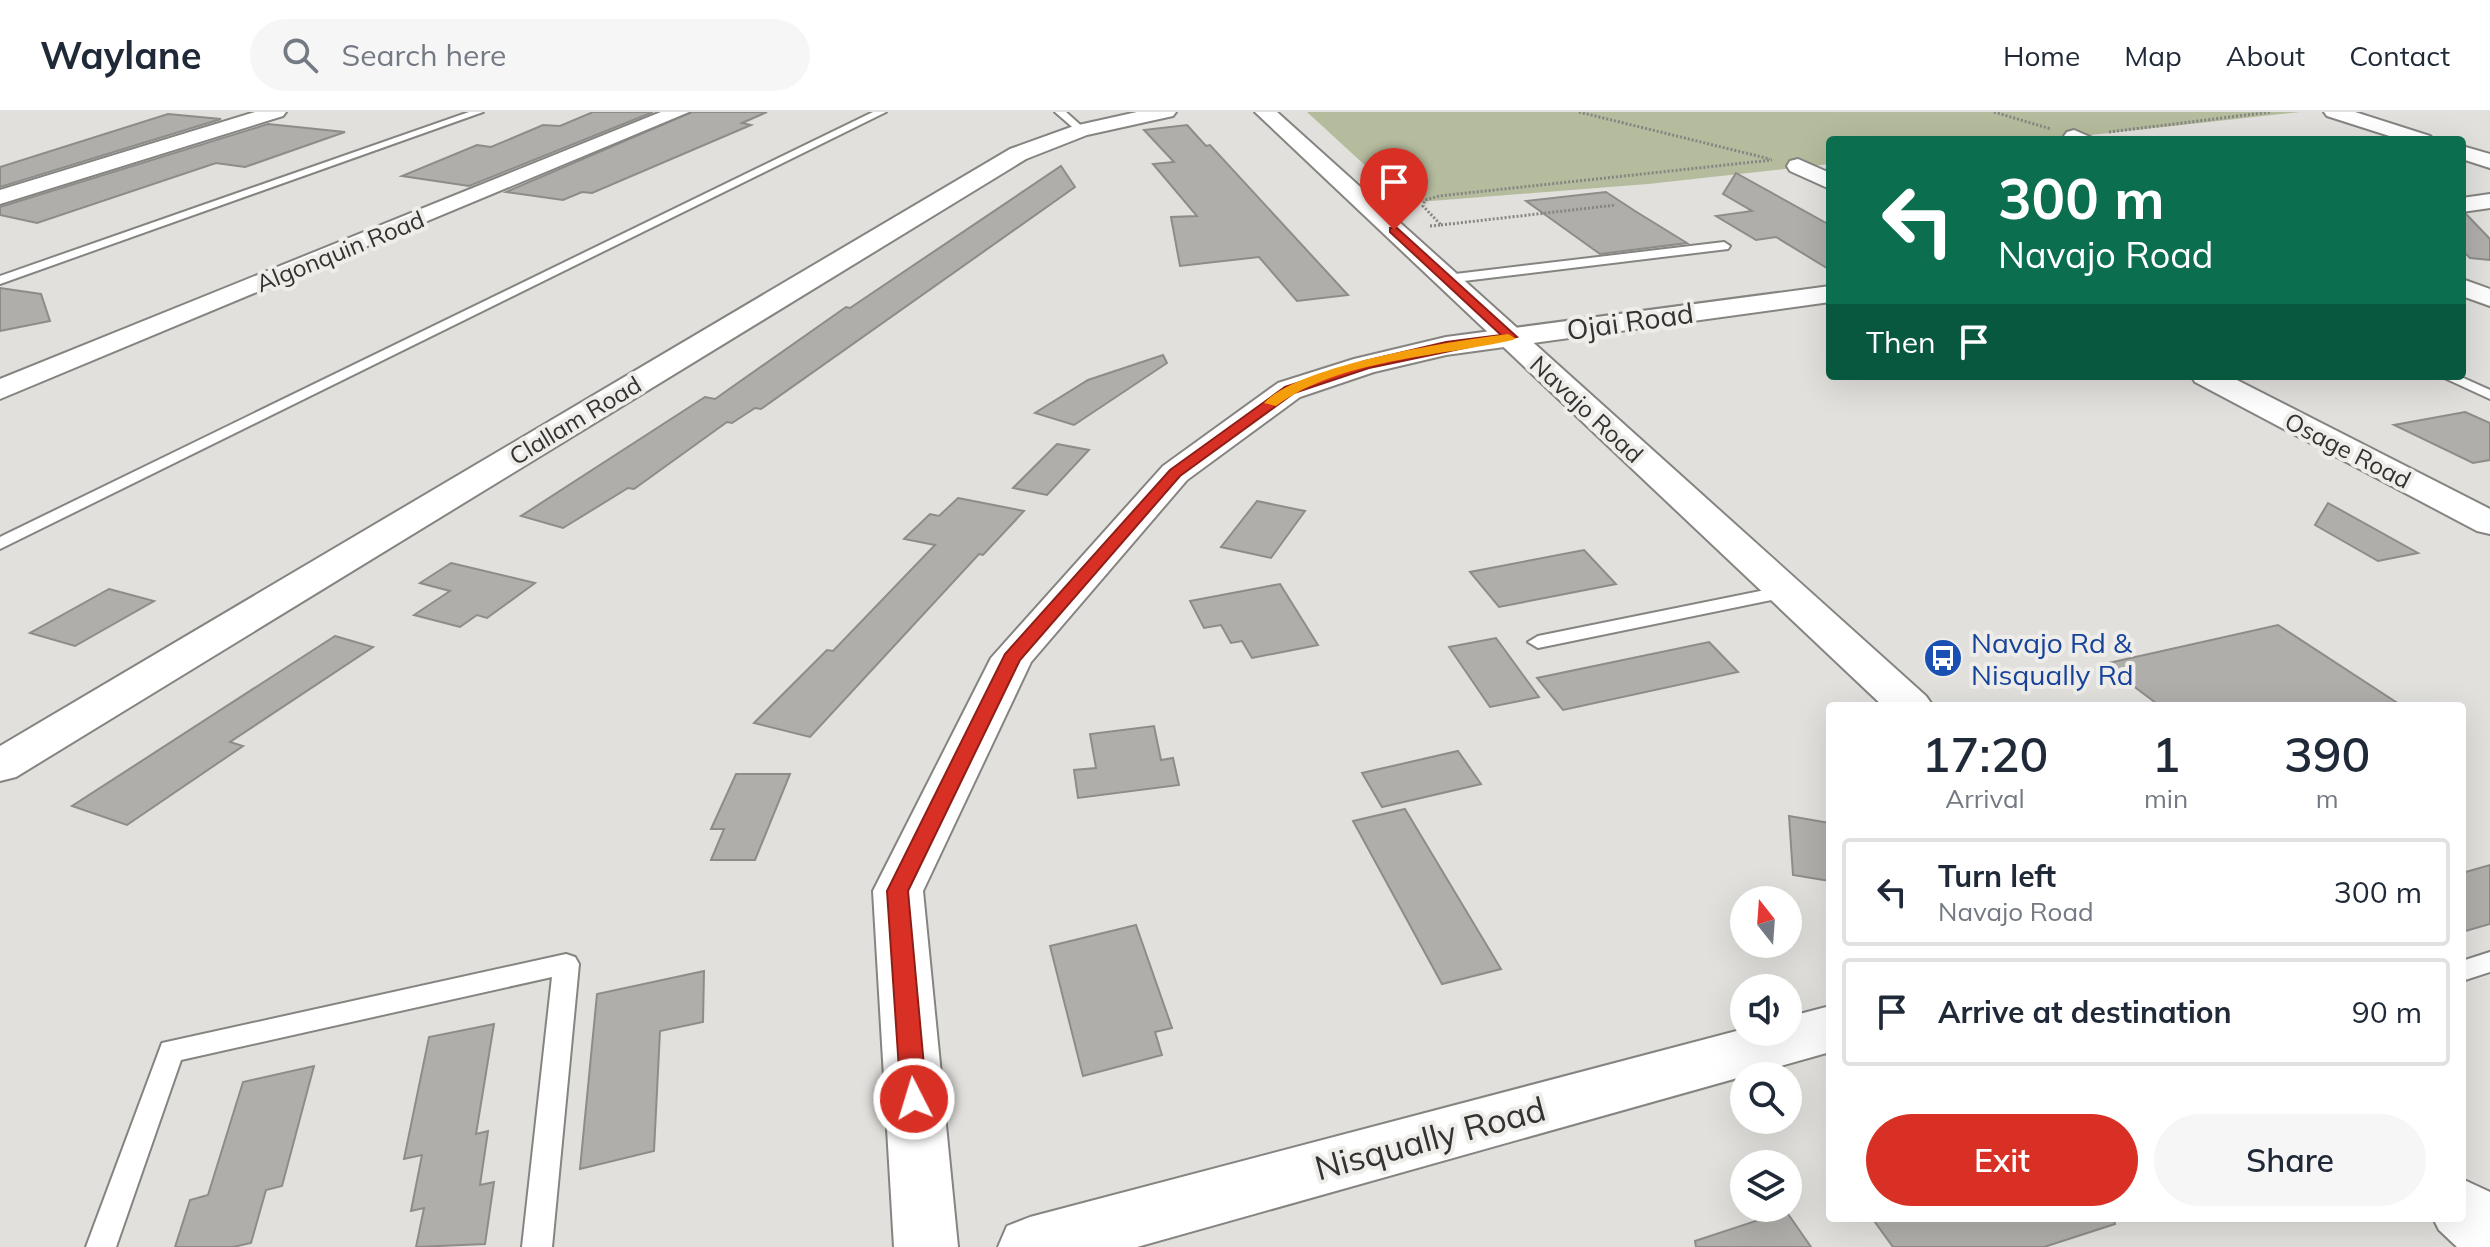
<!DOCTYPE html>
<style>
:root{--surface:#fff;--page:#f6f6f7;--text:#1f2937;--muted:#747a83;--line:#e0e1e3;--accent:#d93025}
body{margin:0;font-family:Mulish,sans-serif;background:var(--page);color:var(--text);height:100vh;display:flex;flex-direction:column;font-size:30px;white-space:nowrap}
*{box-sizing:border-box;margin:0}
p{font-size:26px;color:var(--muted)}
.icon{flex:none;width:44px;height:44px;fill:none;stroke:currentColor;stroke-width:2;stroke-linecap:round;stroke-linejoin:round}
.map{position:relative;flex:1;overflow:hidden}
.sheet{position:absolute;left:1826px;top:590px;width:640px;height:520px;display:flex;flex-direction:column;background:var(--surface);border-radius:8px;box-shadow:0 8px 32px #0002}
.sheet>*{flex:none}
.top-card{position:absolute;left:1826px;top:24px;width:640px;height:244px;border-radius:8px;box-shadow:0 8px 32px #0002;background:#0b6e4f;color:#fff;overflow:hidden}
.needle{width:52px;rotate:343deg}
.controls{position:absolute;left:1730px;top:774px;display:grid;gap:16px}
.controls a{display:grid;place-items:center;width:72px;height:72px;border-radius:50%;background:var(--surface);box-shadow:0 8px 32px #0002;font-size:40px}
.pin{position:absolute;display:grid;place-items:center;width:68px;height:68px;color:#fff;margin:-82px -34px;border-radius:50% 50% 50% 0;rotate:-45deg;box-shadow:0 0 8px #0007}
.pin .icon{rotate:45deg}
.me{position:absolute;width:88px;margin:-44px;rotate:355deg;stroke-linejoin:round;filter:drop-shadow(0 0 6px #0008)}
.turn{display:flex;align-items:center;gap:28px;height:168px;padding:0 40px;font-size:36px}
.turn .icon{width:104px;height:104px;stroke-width:2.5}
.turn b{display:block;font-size:56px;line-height:68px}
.then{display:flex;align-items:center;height:76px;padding:0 40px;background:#0003;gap:16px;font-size:30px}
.eta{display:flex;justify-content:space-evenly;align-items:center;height:136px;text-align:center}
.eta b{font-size:48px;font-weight:600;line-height:56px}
.action{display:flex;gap:16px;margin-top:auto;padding:16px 40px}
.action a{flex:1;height:92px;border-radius:48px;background:var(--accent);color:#fff;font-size:32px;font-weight:600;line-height:92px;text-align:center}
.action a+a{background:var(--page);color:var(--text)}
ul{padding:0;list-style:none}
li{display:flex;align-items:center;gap:24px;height:108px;margin:0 16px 12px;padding:0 24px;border:4px solid var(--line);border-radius:8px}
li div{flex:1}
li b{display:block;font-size:30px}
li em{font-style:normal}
header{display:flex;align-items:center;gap:48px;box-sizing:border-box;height:112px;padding:0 40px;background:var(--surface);border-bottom:2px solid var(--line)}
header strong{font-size:38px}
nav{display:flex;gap:44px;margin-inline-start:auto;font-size:28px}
.search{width:560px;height:72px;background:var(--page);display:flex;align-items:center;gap:20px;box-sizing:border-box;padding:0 28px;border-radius:44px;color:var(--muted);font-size:30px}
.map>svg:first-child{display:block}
</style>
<header>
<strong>Waylane</strong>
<div class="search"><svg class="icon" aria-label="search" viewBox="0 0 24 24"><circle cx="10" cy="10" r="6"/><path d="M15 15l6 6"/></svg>Search here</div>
<nav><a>Home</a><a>Map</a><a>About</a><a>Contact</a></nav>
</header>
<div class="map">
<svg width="2490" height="1135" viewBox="0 0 2490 1135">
<rect width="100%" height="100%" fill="#e1e0dc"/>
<!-- green -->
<path fill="#b5bc9d" d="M 1307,0 L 2300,0 L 2046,28 L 1830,28 L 1830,52 L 1648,72 L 1406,91 Z"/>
<!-- building -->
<g fill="#afaeab" stroke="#8d8c89" stroke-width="2">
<path d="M 593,0 L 653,0 L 469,74 L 402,64 L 477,33 L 491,35 L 543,13 L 560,14 Z"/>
<path d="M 692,0 L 767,0 L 742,11 L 751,13 L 592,81 L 582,80 L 563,88 L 506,80 Z"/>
<path d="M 168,2 L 221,7 L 0,75 L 0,55 Z"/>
<path d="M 268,12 L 345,20 L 245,55 L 216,51 L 37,111 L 0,103 L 0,95 Z"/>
<path d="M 1187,13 L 1206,34 L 1210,33 L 1348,183 L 1297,189 L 1259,145 L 1180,154 L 1171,105 L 1197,104 L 1153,52 L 1174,50 L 1144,18 Z"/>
<path d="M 1061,54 L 1075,75 L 761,297 L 755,296 L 732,311 L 727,310 L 634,377 L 628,376 L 563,416 L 521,404 L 705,285 L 715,287 L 846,195 L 850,196 Z"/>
<path d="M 1736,61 L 1828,112 L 1830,158 L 1776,125 L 1756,128 L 1716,104 L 1752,99 L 1723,82 Z"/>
<path d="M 1606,80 L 1635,99 L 1687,131 L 1600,142 L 1526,89 Z"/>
<path d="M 2466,102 L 2490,127 L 2490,148 L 2470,146 L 2462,138 L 2462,103 Z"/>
<path d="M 0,176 L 41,182 L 50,209 L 0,219 Z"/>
<path d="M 1163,243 L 1167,251 L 1074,313 L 1035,301 L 1088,268 Z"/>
<path d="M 2465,300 L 2490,311 L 2490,348 L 2473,351 L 2394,313 Z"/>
<path d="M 1057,332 L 1089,338 L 1047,383 L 1013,376 Z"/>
<path d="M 958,386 L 1024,399 L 983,443 L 979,442 L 810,625 L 754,611 L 827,538 L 833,539 L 935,433 L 904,427 L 930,402 L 939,404 Z"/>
<path d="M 1257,389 L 1305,399 L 1271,446 L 1221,435 Z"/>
<path d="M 2328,391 L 2418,441 L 2378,449 L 2315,413 Z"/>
<path d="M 1584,438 L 1616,472 L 1499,495 L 1470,460 Z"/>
<path d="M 451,451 L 535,471 L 487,506 L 477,503 L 460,515 L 414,503 L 450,479 L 420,471 Z"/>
<path d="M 1280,472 L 1318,533 L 1252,546 L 1242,529 L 1231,531 L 1221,513 L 1204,516 L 1190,489 Z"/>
<path d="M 109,477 L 154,489 L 75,534 L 30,521 Z"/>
<path d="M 2278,513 L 2402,594 L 2160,594 L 2104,552 Z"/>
<path d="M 335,524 L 373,535 L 230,630 L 243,634 L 127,713 L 72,694 Z"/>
<path d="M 1496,526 L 1539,585 L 1490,595 L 1449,535 Z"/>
<path d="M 1709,530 L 1738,560 L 1563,598 L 1537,566 Z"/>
<path d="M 1154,614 L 1161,648 L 1173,646 L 1179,673 L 1078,686 L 1074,658 L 1096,656 L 1090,622 Z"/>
<path d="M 1458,639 L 1481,672 L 1382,695 L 1362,661 Z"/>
<path d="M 736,662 L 790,662 L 755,748 L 711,748 L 724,717 L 711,717 Z"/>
<path d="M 1405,697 L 1501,857 L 1442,872 L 1353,709 Z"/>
<path d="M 1789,704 L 1830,711 L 1830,769 L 1793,763 Z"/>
<path d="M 2490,753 L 2490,812 L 2462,820 L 2462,761 Z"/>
<path d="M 1136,813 L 1172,916 L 1155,920 L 1162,943 L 1083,964 L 1050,834 Z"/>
<path d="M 704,859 L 703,910 L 660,919 L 654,1039 L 580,1057 L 597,882 Z"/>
<path d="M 494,912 L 476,1022 L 488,1019 L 480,1073 L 494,1070 L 485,1132 L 416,1135 L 424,1096 L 411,1099 L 422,1043 L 404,1047 L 429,925 Z"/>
<path d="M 314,954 L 282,1074 L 266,1078 L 251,1131 L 233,1135 L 175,1135 L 190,1088 L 208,1083 L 243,970 Z"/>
<path d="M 1786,1099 L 1811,1135 L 1696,1135 L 1695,1129 Z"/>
<path d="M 1872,1106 L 2114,1106 L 2115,1112 L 2044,1135 L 1893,1135 Z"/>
</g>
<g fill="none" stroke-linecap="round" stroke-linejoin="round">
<!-- lane casing -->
<g stroke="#858481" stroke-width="4">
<g id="lane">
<path d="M 469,0 L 483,0 L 0,172 L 0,164 Z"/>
<path d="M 873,0 L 886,0 L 0,437 L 0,425 Z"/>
<path d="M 1055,0 L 1066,0 L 1086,18 L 1078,20 Z"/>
<path d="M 1724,130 L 1730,134 L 1728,137 L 1447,171 L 1441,167 L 1447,163 Z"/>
<path d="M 2440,264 L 2459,264 L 2490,278 L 2490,287 Z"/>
<path d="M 1785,474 L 1794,480 L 1791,484 L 1538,536 L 1528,530 L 1538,524 Z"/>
<path d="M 2490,840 L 2490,860 L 2462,869 L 2462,849 Z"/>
<path d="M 566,842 L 575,845 L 579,852 L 552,1135 L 522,1135 L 552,865 L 181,948 L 116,1135 L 86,1135 L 162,931 Z"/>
</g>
</g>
<!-- street casing -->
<g stroke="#858481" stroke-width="4">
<g id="street">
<path d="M 255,0 L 286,0 L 283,4 L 0,92 L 0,78 Z"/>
<path d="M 661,0 L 689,0 L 0,287 L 0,267 Z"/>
<path d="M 1137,0 L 1176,0 L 1173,4 L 1087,23 L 1026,47 L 16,665 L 0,669 L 0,634 L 1010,37 L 1074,14 Z"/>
<path d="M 2324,0 L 2355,0 L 2430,24 L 2434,28 L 2402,28 L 2327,4 Z"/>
<path d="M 2074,18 L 2097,28 L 2066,28 L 2064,24 L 2067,20 Z"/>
<path d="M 2462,34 L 2490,42 L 2490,56 L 2462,47 Z"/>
<path d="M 1798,47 L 1830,61 L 1830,77 L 1790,59 L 1787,54 L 1790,49 Z"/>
<path d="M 2490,82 L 2490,96 L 2462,100 L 2462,86 Z"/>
<path d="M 2462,167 L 2490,177 L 2490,194 L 2462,184 Z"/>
<path d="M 1830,174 L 1830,190 L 1446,243 L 1374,260 L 1300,285 L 1187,368 L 1031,550 L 923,779 L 958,1135 L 894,1135 L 873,779 L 991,546 L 1163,354 L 1278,271 L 1354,247 L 1446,225 Z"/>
<path d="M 2191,264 L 2229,264 L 2490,397 L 2490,422 L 2477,419 L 2195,270 Z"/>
<path d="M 1830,894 L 1830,940 L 1137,1135 L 998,1135 L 1007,1114 L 1030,1105 L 1744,917 L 1744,920 L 1788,920 L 1788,905 Z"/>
</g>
</g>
<!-- secondary casing -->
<g stroke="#858481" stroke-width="4">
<g id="secondary">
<path d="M 1255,0 L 1277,0 L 1926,584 L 1933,594 L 1883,594 Z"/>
<path d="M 2462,1067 L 2490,1080 L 2490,1135 L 2457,1135 L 2439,1118 L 2433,1106 L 2462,1106 Z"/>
</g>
</g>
<!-- path -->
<g stroke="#858582" stroke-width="3" stroke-dasharray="2 2" stroke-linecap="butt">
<path d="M 1579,0 L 1770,47"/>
<path d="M 1994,0 L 2051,17"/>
<path d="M 2109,20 L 2271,0"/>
<path d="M 2034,28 L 2051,26"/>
<path d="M 1441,113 L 1616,93"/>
<path d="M 1430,114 L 1441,113 L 1423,94 L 1425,88 L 1439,84 L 1772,48"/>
</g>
<!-- lane -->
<use href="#lane" fill="#fff" fill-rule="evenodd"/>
<!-- street -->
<use href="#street" fill="#fff" fill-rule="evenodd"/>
<!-- secondary -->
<use href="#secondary" fill="#fff" fill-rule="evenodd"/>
</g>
<!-- route -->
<path fill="#d93025" stroke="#8d1f18" stroke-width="2" d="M 1390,116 L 1397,116 L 1517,225 L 1369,256 L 1294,281 L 1180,364 L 1020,548 L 908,779 L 927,987 L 923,994 L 914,998 L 905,994 L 901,987 L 887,779 L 1005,542 L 1170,358 L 1285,275 L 1365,249 L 1446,230 L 1501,223 L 1390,120 Z"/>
<!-- slow -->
<path fill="#f59e0b" d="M 1508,222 L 1515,226 L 1513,228 C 1437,245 1340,247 1276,294 L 1264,291 C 1301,252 1453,229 1508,222 Z"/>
<!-- icons -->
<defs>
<g id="bus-disc" transform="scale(2)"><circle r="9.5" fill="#1a4fb4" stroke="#eeedea"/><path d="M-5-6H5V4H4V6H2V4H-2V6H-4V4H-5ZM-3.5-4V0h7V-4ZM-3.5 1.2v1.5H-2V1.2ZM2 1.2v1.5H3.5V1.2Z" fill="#fff"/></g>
</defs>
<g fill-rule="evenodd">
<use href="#bus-disc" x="1943" y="546"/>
</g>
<g text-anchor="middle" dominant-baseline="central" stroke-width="8" stroke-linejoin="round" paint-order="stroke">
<!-- far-street labels -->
<g font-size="24" fill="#323230" stroke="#eeedea">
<text transform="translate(340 139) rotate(-22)">Algonquin Road</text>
<text transform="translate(1587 297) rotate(43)">Navajo Road</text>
<text transform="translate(575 308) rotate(-31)">Clallam Road</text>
<text transform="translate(2348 338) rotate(27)">Osage Road</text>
</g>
<!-- street labels -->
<g font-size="28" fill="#323230" stroke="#eeedea">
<text transform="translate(1630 209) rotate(-8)">Ojai Road</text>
</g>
<!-- transit labels -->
<g font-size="28" fill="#164399" stroke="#eeedea" text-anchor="start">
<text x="1971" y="530">Navajo Rd &amp;<tspan x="1971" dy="32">Nisqually Rd</tspan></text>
</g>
<!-- near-street labels -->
<g font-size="34" fill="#323230" stroke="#eeedea">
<text transform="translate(1430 1026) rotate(-15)">Nisqually Road</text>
</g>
</g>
</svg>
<div class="controls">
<a><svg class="needle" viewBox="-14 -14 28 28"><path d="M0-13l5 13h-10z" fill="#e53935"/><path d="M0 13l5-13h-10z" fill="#747a83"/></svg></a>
<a><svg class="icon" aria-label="sound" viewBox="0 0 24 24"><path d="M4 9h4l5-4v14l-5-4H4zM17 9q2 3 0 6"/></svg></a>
<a><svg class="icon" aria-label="search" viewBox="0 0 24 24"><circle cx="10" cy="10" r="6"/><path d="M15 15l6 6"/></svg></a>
<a><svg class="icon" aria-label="layers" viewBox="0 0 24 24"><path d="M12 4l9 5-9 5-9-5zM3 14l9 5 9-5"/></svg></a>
</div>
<div class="pin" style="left:1394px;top:118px;background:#d93025"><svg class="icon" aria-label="arrive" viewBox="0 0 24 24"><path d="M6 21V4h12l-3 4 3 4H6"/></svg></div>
<svg class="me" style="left:914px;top:987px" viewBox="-20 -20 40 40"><circle r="17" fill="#d93025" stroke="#fff" stroke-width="3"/><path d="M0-11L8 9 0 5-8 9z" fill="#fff"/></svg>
<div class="top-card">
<div class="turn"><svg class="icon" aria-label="left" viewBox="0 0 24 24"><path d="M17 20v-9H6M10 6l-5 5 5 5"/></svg><div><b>300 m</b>Navajo Road</div></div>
<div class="then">Then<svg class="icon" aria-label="arrive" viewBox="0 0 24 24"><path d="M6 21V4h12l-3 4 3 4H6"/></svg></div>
</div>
<section class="sheet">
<div class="eta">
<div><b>17:20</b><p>Arrival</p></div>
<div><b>1</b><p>min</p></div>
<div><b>390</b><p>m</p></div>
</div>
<ul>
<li><svg class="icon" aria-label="left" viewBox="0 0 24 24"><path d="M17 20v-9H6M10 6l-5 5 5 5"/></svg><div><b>Turn left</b><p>Navajo Road</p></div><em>300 m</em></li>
<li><svg class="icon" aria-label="arrive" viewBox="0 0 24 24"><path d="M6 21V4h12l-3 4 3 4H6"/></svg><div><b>Arrive at destination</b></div><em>90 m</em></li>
</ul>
<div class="action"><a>Exit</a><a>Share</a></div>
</section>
</div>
